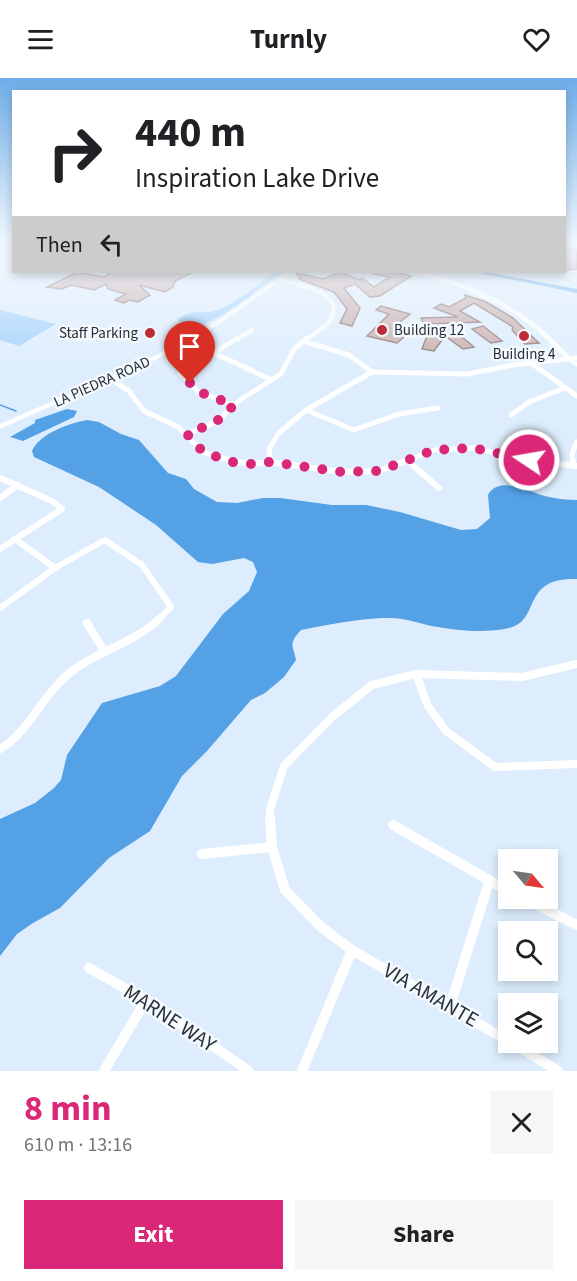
<!DOCTYPE html>
<meta charset="utf-8">
<style>
:root{--surface:#fff;--page:#f6f6f6;--text:#202124;--muted:#757577;--accent:#db2777}
body{margin:0;font-family:"Source Sans 3",sans-serif;background:var(--page);color:var(--text);height:100vh;display:flex;flex-direction:column;font-size:22px;white-space:nowrap}
*{box-sizing:border-box;margin:0}
p{font-size:20px;color:var(--muted)}
.icon{flex:none;width:33px;height:33px;fill:none;stroke:currentColor;stroke-width:2;stroke-linecap:round;stroke-linejoin:round}
.map{position:relative;height:993px;overflow:hidden}
.panel{display:flex;flex-direction:column;background:var(--surface);flex:1}
.panel>*{flex:none}
.banner{position:absolute;left:12px;top:12px;width:554px;height:183px;border-radius:0px;box-shadow:0 3px 9px #0003;background:#fff;color:var(--text);overflow:hidden}
.needle{width:39px;rotate:119deg}
.tools{position:absolute;left:498px;top:771px;display:grid;gap:12px}
.tools a{display:grid;place-items:center;width:60px;height:60px;border-radius:0px;background:var(--surface);box-shadow:0 3px 9px #0003;font-size:30px}
.pin{position:absolute;display:grid;place-items:center;width:51px;height:51px;color:#fff;margin:-62px -26px;border-radius:50% 50% 50% 0;rotate:-45deg;box-shadow:0 0 6px #0007}
.pin .icon{rotate:45deg}
.me{position:absolute;width:66px;margin:-33px;rotate:282deg;stroke-linejoin:round;filter:drop-shadow(0 0 4px #0008)}
.turn{display:flex;align-items:center;gap:21px;height:126px;padding:0 24px;font-size:27px}
.turn .icon{width:78px;height:78px;stroke-width:2.5}
.turn b{display:block;font-size:42px;line-height:51px}
.then{display:flex;align-items:center;height:57px;padding:0 24px;background:#0003;gap:12px;font-size:22px}
.round{display:grid;place-items:center;flex:none;width:63px;height:63px;border-radius:0px;background:var(--page)}
.overview{display:flex;align-items:center;justify-content:space-between;height:102px;padding:0 24px}
h1{font-size:36px;font-weight:700;line-height:45px;color:var(--accent)}
.button{display:flex;gap:12px;margin-top:auto;padding:12px 24px}
.button a{flex:1;height:69px;border-radius:0px;background:var(--accent);color:#fff;font-size:24px;font-weight:700;line-height:69px;text-align:center}
.button a+a{background:var(--page);color:var(--text)}
header{display:flex;justify-content:space-between;align-items:center;height:78px;padding:0 24px;background:var(--surface);font-size:27px;font-weight:700}
.map>svg:first-child{display:block}
</style>
<header><svg class="icon" aria-label="menu" viewBox="0 0 24 24"><path d="M4 6h16M4 12h16M4 18h16"/></svg>Turnly<svg class="icon" aria-label="heart" viewBox="0 0 24 24"><path d="M12 20l-8-8c-3-5 5-10 8-4 3-6 11-1 8 4z"/></svg></header>
<div class="map">
<svg width="577" height="993" viewBox="0 0 577 993">
<rect width="100%" height="100%" fill="#ddedfd"/>
<!-- green -->
<g fill="#a1d0fc">
<path d="M 275,194 L 282,194 C 264,207 219,244 199,247 C 192,249 182,245 177,242 C 194,229 201,238 218,232 C 236,226 259,205 275,194 Z"/>
<path d="M 0,232 L 56,246 L 19,268 L 0,262 Z"/>
</g>
<!-- water -->
<g fill="#54a1e6">
<path d="M 67,331 L 77,333 L 74,339 L 23,363 L 10,359 L 35,345 L 35,342 Z"/>
<path d="M 87,342 L 99,344 L 121,356 L 139,362 L 168,395 L 186,401 L 194,411 L 217,424 L 237,425 L 263,420 L 280,420 L 332,427 L 366,427 L 400,434 L 461,452 L 477,451 L 490,440 L 488,417 C 499,396 531,415 549,419 C 558,421 567,422 577,422 L 577,501 C 520,499 542,542 509,550 C 483,556 452,552 427,547 C 416,544 403,540 391,540 C 368,539 324,547 301,552 C 288,566 293,567 296,582 L 284,599 L 265,615 L 251,622 L 207,673 L 182,698 L 150,753 L 109,780 L 60,830 L 33,845 L 17,856 L 0,878 L 0,741 L 35,725 L 54,710 L 61,702 L 67,677 L 102,625 L 160,608 L 176,598 L 223,536 L 249,513 L 257,494 L 253,484 L 244,480 L 212,486 L 198,484 L 156,447 L 99,409 L 34,379 L 32,373 C 40,355 70,345 87,342 Z"/>
</g>
<g fill="none" stroke-linecap="round" stroke-linejoin="round">
<!-- stream -->
<path stroke="#54a1e6" stroke-width="1.5" d="M 0,327 L 16,333"/>
</g>
<!-- building -->
<g fill="#c7a9a7" stroke="#8a6f6d" stroke-width="1.5">
<path d="M 564,168 L 577,172 L 577,191 L 564,192 Z"/>
<path d="M 77,194 L 104,199 L 112,194 L 193,194 L 175,203 L 173,209 L 165,214 L 139,207 L 150,217 L 138,224 L 129,222 L 124,225 L 115,222 L 126,216 L 108,211 L 106,206 L 94,212 L 71,207 L 62,211 L 47,209 Z"/>
<path d="M 340,194 L 360,202 L 362,200 L 374,209 L 390,199 L 373,196 L 374,194 L 393,194 L 411,198 L 380,218 L 370,219 L 355,206 L 344,210 L 360,230 L 352,248 L 340,245 L 347,231 L 334,214 L 299,201 L 301,200 L 297,197 L 297,195 L 323,201 Z"/>
<path d="M 465,217 L 486,224 L 513,240 L 539,265 L 525,266 L 512,252 L 513,249 L 474,225 L 460,233 L 480,244 L 424,246 L 421,240 L 458,239 L 434,230 L 441,226 L 449,229 L 466,220 Z"/>
<path d="M 381,228 L 410,236 L 395,248 L 412,252 L 397,265 L 367,258 L 389,236 L 376,232 Z"/>
<path d="M 483,248 L 496,258 L 502,263 L 491,265 L 472,251 Z"/>
<path d="M 456,254 L 474,269 L 463,271 L 445,258 L 434,273 L 422,271 L 428,255 L 444,258 L 443,257 Z"/>
</g>
<g fill="none" stroke-linecap="round" stroke-linejoin="round">
<!-- street-far4 -->
<g stroke="#fff" stroke-width="4">
<path d="M 279,202 C 295,205 346,214 331,241 C 327,249 313,256 305,262"/>
<path d="M 236,262 L 252,252"/>
</g>
<!-- street-far3 -->
<g stroke="#fff" stroke-width="5">
<path d="M 303,263 L 349,277 L 372,294"/>
<path d="M 216,276 L 272,302"/>
<path d="M 531,285 L 577,318"/>
<path d="M 112,302 L 129,313 L 144,333 L 178,349 L 203,374 L 239,385"/>
<path d="M 234,327 L 199,314 L 180,296 L 238,260"/>
<path d="M 306,332 L 354,352 L 399,336 L 438,330"/>
<path d="M 511,337 L 529,324 L 565,310"/>
<path d="M 187,356 L 216,344 L 240,322 L 281,296 L 294,271 L 307,260"/>
<path d="M 271,384 L 269,371 L 279,355 L 306,332 L 372,294 L 467,296 L 513,287 L 577,280"/>
<path d="M 263,385 L 276,385"/>
<path d="M 401,385 L 434,372 L 473,370 L 541,385"/>
<path d="M 573,385 L 572,375 L 577,364"/>
</g>
<!-- street-far2 -->
<g stroke="#fff" stroke-width="6">
<path d="M 230,383 L 251,386 L 271,384 L 342,394 L 379,393 L 405,383"/>
<path d="M 534,383 L 577,388"/>
<path d="M 573,383 L 573,388"/>
<path d="M 409,384 L 439,410"/>
<path d="M 0,400 L 52,423 L 62,431 L 0,471"/>
<path d="M 0,420 L 18,407"/>
<path d="M 15,461 L 55,490"/>
<path d="M 0,530 L 55,490 L 105,462 L 142,487 L 171,529 L 159,541"/>
</g>
<!-- street-far1 -->
<g stroke="#fff" stroke-width="8">
<path d="M 87,545 L 104,573"/>
<path d="M 416,596 L 428,628 L 446,653 L 495,689 L 577,686"/>
<path d="M 0,671 C 26,656 38,626 59,605 C 86,575 132,568 160,540"/>
<path d="M 270,740 L 270,731 L 284,688 L 333,638 L 372,607 L 416,596 L 522,599 L 577,586"/>
</g>
<!-- street -->
<g stroke="#fff" stroke-width="10">
<path d="M 270,739 L 272,769 L 285,812 L 321,849 L 352,872 L 508,963"/>
<path d="M 393,747 L 508,813"/>
<path d="M 202,776 L 272,769"/>
<path d="M 523,820 L 577,847"/>
<path d="M 89,890 L 146,922 L 249,993"/>
<path d="M 450,928 L 489,804"/>
<path d="M 511,964 L 558,993"/>
<path d="M 104,993 L 146,922"/>
<path d="M 302,993 L 352,872"/>
</g>
<!-- secondary -->
<g fill="#fff" fill-rule="evenodd">
<path d="M 287,194 L 293,194 L 221,245 L 155,282 L 0,351 L 0,346 L 151,280 L 217,243 Z"/>
<path d="M 413,194 C 426,193 442,199 454,203 C 485,214 514,228 540,249 C 553,260 564,273 577,284 L 577,289 L 564,279 L 534,250 L 507,231 L 462,210 Z"/>
</g>
<!-- highway -->
<path fill="#62aaeb" fill-rule="evenodd" d="M 475,194 L 486,194 L 577,211 L 577,215 Z"/>
</g>
<!-- sky -->
<linearGradient id="sky" x2="0" y2="1"><stop stop-color="#6dace7"/><stop offset="0.54" stop-color="#f0f7fe"/><stop offset="1" stop-color="#f0f7fe" stop-opacity="0"/></linearGradient>
<rect width="577" height="304" fill="url(#sky)"/>
<g fill="none" stroke-linecap="round" stroke-linejoin="round">
<!-- route -->
<path stroke="#db2777" stroke-width="10" stroke-dasharray="0 18" d="M 190,305 L 199,314 L 234,327 L 216,344 L 187,356 L 203,374 L 232,384 L 251,386 L 270,384 L 342,394 L 379,393 L 434,372 L 473,370 L 529,382"/>
</g>
<!-- markers -->
<g fill="#bc2c37" stroke="#f4f9fd" stroke-width="2">
<circle cx="382" cy="252" r="6"/>
<circle cx="150" cy="255" r="6"/>
<circle cx="524" cy="258" r="6"/>
</g>
<g text-anchor="middle" dominant-baseline="central" stroke-width="5" stroke-linejoin="round" paint-order="stroke">
<!-- far-poi labels -->
<g font-size="15" fill="#272f37" stroke="#f4f9fd" text-anchor="start">
<text x="394" y="252">Building 12</text>
<text x="138" y="255" text-anchor="end">Staff Parking</text>
<text x="524" y="276" text-anchor="middle">Building 4</text>
</g>
<!-- far-street labels -->
<g font-size="15" fill="#272f37" stroke="#f4f9fd">
<text transform="translate(102 304) rotate(-24)">LA PIEDRA ROAD</text>
</g>
<!-- near-street labels -->
<g font-size="21" fill="#272f37" stroke="#f4f9fd">
<text transform="translate(431 917) rotate(30)">VIA AMANTE</text>
<text transform="translate(170 940) rotate(33)">MARNE WAY</text>
</g>
</g>
</svg>
<div class="tools">
<a><svg class="needle" viewBox="-14 -14 28 28"><path d="M0-13l5 13h-10z" fill="#e53935"/><path d="M0 13l5-13h-10z" fill="#757577"/></svg></a>
<a><svg class="icon" aria-label="search" viewBox="0 0 24 24"><circle cx="10" cy="10" r="6"/><path d="M15 15l6 6"/></svg></a>
<a><svg class="icon" aria-label="layers" viewBox="0 0 24 24"><path d="M12 4l9 5-9 5-9-5zM3 14l9 5 9-5"/></svg></a>
</div>
<div class="pin" style="left:190px;top:305px;background:#d93025"><svg class="icon" aria-label="arrive" viewBox="0 0 24 24"><path d="M6 21V4h12l-3 4 3 4H6"/></svg></div>
<svg class="me" style="left:529px;top:382px" viewBox="-20 -20 40 40"><circle r="17" fill="#db2777" stroke="#fff" stroke-width="3"/><path d="M0-11L8 9 0 5-8 9z" fill="#fff"/></svg>
<div class="banner">
<div class="turn"><svg class="icon" aria-label="right" viewBox="0 0 24 24"><path d="M7 20v-9h11M14 6l5 5-5 5"/></svg><div><b>440 m</b>Inspiration Lake Drive</div></div>
<div class="then">Then<svg class="icon" aria-label="left" viewBox="0 0 24 24"><path d="M17 20v-9H6M10 6l-5 5 5 5"/></svg></div>
</div>
</div>
<section class="panel">
<div class="overview"><div><h1>8 min</h1><p>610 m · 13:16</p></div><a class="round"><svg class="icon" aria-label="close" viewBox="0 0 24 24"><path d="M6 6l12 12M18 6L6 18"/></svg></a></div>
<div class="button"><a>Exit</a><a>Share</a></div>
</section>
